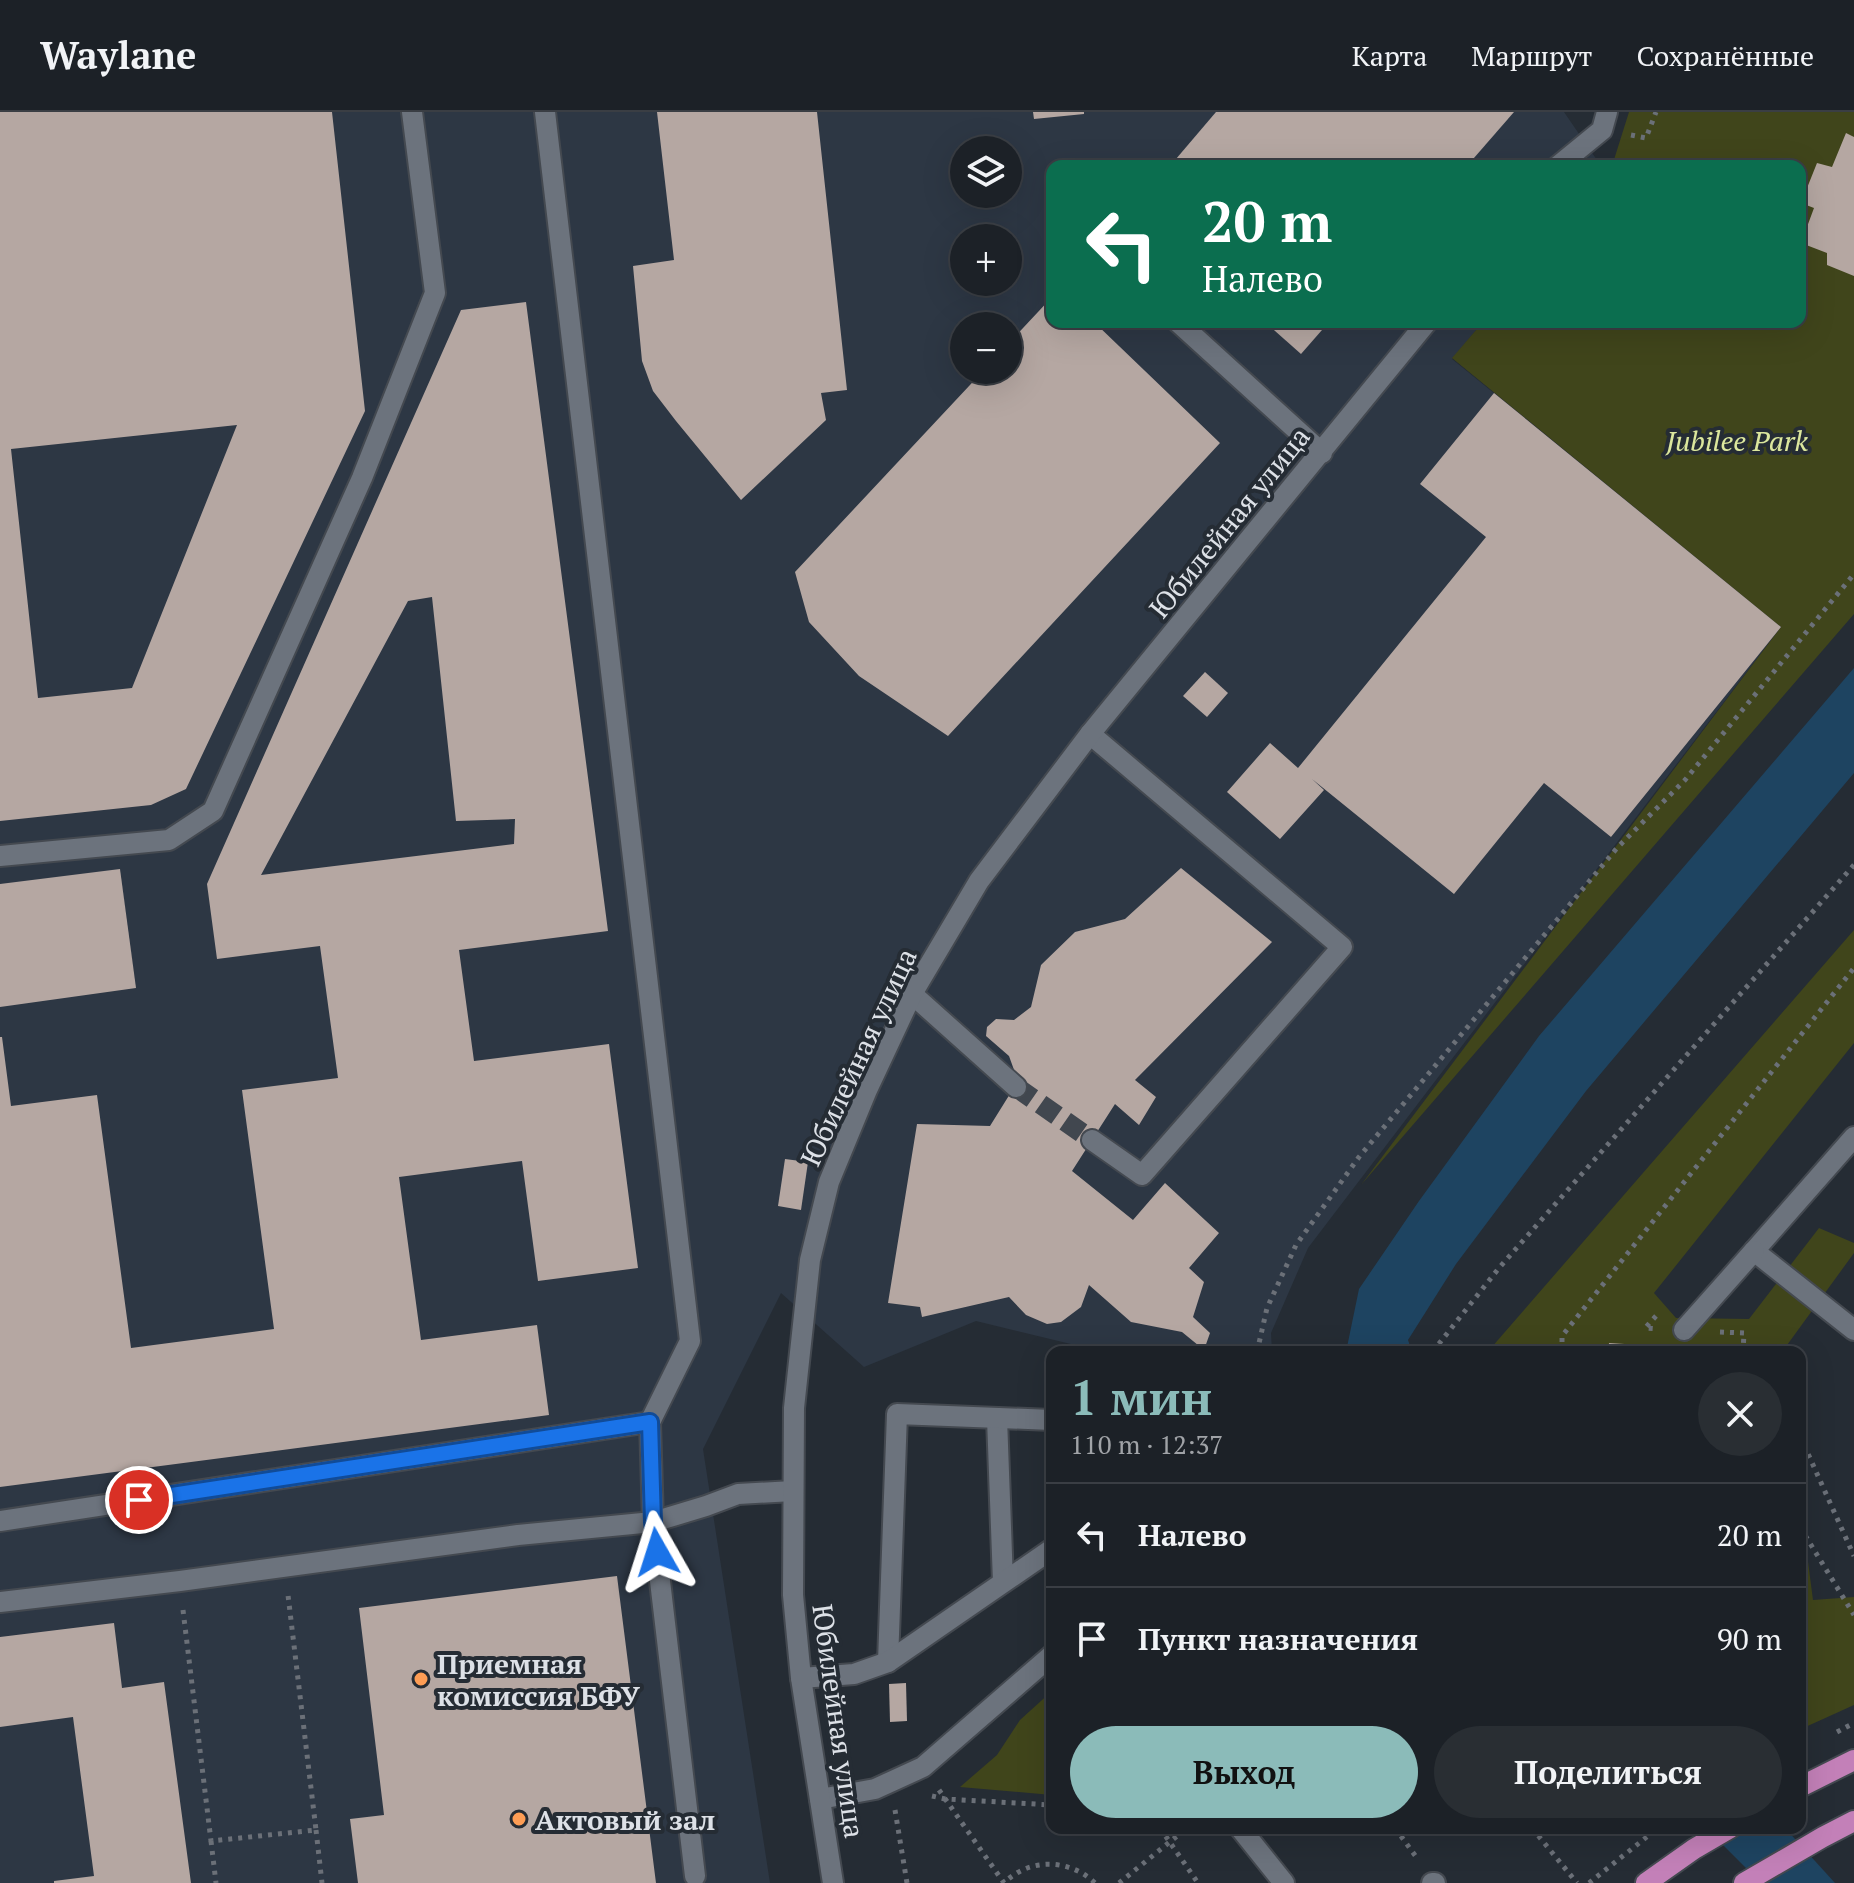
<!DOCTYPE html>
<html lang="ru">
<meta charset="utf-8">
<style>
:root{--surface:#1c2127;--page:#292e33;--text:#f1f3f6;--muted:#a0a3a7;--line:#3a3e44;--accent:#8bbbb9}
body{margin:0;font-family:"PT Serif",serif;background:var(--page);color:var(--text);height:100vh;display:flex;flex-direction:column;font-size:30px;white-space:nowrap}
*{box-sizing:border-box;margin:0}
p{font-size:26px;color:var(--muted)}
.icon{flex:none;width:44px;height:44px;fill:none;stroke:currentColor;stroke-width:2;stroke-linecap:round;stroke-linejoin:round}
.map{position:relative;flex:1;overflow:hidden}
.details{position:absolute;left:1046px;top:1234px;width:760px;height:488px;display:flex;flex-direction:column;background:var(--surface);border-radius:16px;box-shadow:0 8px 32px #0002,0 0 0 2px var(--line)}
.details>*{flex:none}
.top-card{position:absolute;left:1046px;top:48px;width:760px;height:168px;border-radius:16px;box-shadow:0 8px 32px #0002,0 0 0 2px var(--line);background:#0b6e4f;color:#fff;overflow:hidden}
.tools{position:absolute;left:950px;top:24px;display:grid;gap:16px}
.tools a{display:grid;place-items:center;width:72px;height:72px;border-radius:50%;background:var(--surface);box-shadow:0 8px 32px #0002,0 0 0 2px var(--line);font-size:40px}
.pin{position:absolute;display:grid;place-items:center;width:68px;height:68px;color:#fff;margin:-34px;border:4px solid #fff;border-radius:50%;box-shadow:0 2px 8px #0007}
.me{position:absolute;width:88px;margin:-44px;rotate:354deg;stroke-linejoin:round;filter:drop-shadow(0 0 6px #0008)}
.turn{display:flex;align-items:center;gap:28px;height:168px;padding:0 24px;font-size:36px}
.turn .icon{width:104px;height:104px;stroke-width:2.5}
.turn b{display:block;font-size:56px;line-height:68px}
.round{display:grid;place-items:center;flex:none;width:84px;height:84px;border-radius:42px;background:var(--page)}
.summary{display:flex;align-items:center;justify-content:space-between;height:136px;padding:0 24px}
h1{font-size:48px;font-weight:700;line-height:60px;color:var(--accent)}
.cta{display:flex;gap:16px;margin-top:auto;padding:16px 24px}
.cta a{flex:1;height:92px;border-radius:48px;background:var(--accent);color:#111;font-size:32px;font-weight:700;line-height:92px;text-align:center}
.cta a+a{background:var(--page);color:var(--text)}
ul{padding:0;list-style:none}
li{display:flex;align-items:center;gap:24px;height:104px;padding:0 24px;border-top:2px solid var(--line)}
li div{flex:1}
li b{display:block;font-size:30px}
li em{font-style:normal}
header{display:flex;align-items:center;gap:48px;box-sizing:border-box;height:112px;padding:0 40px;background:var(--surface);border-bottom:2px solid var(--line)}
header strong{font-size:38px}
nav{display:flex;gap:44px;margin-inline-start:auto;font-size:28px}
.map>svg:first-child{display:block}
</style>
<header>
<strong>Waylane</strong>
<nav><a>Карта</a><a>Маршрут</a><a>Сохранённые</a></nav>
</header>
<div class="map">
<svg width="1854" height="1771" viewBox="0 0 1854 1771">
<rect width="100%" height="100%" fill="#252c34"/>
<!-- built -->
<path fill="#2d3744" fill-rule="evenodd" d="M 0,0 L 1564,0 L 1601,54 L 1052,54 L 1052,210 L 1483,210 L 1452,247 L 1781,515 L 1308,1136 L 1271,1221 L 1272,1240 L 1104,1240 L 976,1209 L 864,1255 L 781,1181 L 703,1337 L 770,1771 L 0,1771 ZM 964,38 L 1008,38 L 1008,82 L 964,82 ZM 964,126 L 1008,126 L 1008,170 L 964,170 ZM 964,214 L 1008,214 L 1008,258 L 964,258 Z"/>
<!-- green -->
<g fill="#40451b">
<path d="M 1629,0 L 1854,0 L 1854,502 L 1361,1073 L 1781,515 L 1452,246 L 1483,210 L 1800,210 L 1800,54 L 1612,54 Z"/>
<path d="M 1854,818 L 1854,931 L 1654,1181 L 1676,1206 L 1749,1207 L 1819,1116 L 1854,1131 L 1854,1141 L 1782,1240 L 1494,1240 L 1491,1236 Z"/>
<path d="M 1800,1388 L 1813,1488 L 1854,1485 L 1854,1593 L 1801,1617 Z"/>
<path d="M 1052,1579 L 1052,1683 L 960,1675 L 997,1643 L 1020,1608 Z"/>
</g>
<!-- water -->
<g fill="#1e4461">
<path d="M 1854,556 L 1854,661 L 1586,979 L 1456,1152 L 1408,1228 L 1412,1240 L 1346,1240 L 1359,1177 L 1419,1089 L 1539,924 Z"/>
<path d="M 1706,1716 L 1785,1716 L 1835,1771 L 1761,1771 Z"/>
</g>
<!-- building -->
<g fill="#b5a7a2" fill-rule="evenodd">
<path d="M 0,0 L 332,0 L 365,299 L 186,677 L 151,693 L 0,709 ZM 237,313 L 132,576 L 38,586 L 11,337 Z"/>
<path d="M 657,0 L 817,0 L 847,278 L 821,281 L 826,308 L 741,388 L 676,309 L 653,279 L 642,249 L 633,154 L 674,148 Z"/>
<path d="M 1033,0 L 1084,0 L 1084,2 L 1034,7 Z"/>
<path d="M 1216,0 L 1514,0 L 1467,54 L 1170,54 Z"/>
<path d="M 1846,21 L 1854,25 L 1854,164 L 1827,153 L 1827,141 L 1801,131 L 1814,96 L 1801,91 L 1817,51 L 1832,55 Z"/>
<path d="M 1052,185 L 1052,210 L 1094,210 L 1220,331 L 948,624 L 859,564 L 809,510 L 795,460 L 984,258 L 1008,258 L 1008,232 Z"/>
<path d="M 526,190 L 608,819 L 459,838 L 474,949 L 609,932 L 638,1156 L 538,1169 L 522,1049 L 399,1065 L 421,1228 L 537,1213 L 549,1303 L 0,1375 L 0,925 L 2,925 L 11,994 L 97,983 L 131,1236 L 274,1217 L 242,978 L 338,966 L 320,834 L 217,847 L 207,772 L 461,198 ZM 432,485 L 456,709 L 515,707 L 514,732 L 261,763 L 408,489 Z"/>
<path d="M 1265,210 L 1329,210 L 1301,242 Z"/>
<path d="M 1494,281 L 1781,515 L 1611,725 L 1544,671 L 1454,782 L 1312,667 L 1324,678 L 1280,727 L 1227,680 L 1270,631 L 1298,656 L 1486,425 L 1420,372 Z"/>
<path d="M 1205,560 L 1228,581 L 1207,605 L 1183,584 Z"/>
<path d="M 1181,756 L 1272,830 L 1135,968 L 1156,985 L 1139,1013 L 1115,992 L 1072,1059 L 1133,1108 L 1165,1071 L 1219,1121 L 1189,1156 L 1204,1170 L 1193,1205 L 1210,1221 L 1204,1238 L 1182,1220 L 1131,1210 L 1089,1173 L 1081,1195 L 1061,1210 L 1047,1212 L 1026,1203 L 1009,1185 L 922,1205 L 920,1195 L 888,1191 L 917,1012 L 990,1014 L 1018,969 L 1009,944 L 986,924 L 987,915 L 996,907 L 1014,908 L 1031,895 L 1041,853 L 1075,820 L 1125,807 Z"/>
<path d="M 120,757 L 136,876 L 0,895 L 0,772 Z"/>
<path d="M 785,1047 L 808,1050 L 801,1098 L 778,1094 Z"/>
<path d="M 1609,1231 L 1718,1238 L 1718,1240 L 1608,1240 Z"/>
<path d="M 617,1464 L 656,1771 L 358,1771 L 350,1707 L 384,1703 L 359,1496 Z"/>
<path d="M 114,1511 L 122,1576 L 164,1570 L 191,1771 L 54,1771 L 54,1769 L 94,1764 L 73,1605 L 0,1615 L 0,1525 Z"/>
<path d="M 906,1571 L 907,1609 L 890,1610 L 889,1572 Z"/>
</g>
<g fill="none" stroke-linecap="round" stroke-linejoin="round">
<!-- minor-tunnel -->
<path stroke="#41474f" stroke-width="20" stroke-dasharray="20 10" stroke-linecap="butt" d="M 1016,975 L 1092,1028"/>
<!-- minor casing -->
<g stroke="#444950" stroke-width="24">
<g id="minor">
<path d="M 545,0 L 690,1229 L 650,1310 L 653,1410 L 695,1764"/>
<path d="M 1558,54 L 1602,18 L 1607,0"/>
<path d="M 1178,210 L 1322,341"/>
<path d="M 1090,622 L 1342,835 L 1142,1063 L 1092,1028"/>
<path d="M 0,744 L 169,728 L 213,699 L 362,366 L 435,181 L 412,0"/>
<path d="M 912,882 L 1016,975"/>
<path d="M 1854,1025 L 1754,1139 L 1854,1218"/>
<path d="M 1684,1218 L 1754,1139"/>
<path d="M 997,1306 L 1003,1470"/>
<path d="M 0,1409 L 650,1310"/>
<path d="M 0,1490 L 180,1469 L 518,1423 L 653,1410 L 706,1394 L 738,1382 L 793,1379"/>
<path d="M 888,1550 L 897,1302 L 1052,1308"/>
<path d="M 801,1566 L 854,1562 L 888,1550 L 1052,1437"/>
<path d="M 820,1687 L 875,1677 L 923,1655 L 1052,1543"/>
<path d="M 1240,1716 L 1284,1771"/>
<path d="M 833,1771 L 801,1566 L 793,1483 L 794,1296 L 810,1148 L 829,1070 L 867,978 L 912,882 L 979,769 L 1090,622 L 1427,210"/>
<path d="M 1432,1771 L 1435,1771"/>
</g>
</g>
<!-- major casing -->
<g stroke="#444950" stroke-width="24">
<g id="major">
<path d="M 1800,1675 L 1854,1648"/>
<path d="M 1646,1771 L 1694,1737 L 1730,1716"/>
<path d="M 1744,1771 L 1823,1725 L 1854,1709"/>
</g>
</g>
<!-- path -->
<g stroke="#6b7078" stroke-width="5" stroke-dasharray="4 6" stroke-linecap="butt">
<path d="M 1631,23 L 1646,26 L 1656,0"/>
<path d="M 1656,1204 L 1645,1216 L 1658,1217"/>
<path d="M 1720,1220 L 1744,1221 L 1743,1240"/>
<path d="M 1257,1240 L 1267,1196 L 1296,1133 L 1359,1045 L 1617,736 L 1685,668 L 1854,462"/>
<path d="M 1435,1240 L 1434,1238 L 1499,1156 L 1854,753"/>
<path d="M 1562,1240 L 1562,1224 L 1854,856"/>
<path d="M 1800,1324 L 1854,1444"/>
<path d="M 1800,1415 L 1854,1503"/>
<path d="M 183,1498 L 211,1729 L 316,1718 L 288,1483"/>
<path d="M 1837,1620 L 1854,1611"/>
<path d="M 939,1678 L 1004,1771 C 1030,1745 1070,1747 1095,1771"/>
<path d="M 932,1684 L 945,1687 L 1052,1693"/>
<path d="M 895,1698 L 907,1771"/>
<path d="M 1160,1716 L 1198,1771"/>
<path d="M 1395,1716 L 1417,1746"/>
<path d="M 1532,1716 L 1577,1771"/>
<path d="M 316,1718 L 322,1771"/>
<path d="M 211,1729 L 216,1771"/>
<path d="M 1119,1771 L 1187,1716"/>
<path d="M 1589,1771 L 1658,1716"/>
</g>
<!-- minor -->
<use href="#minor" stroke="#6c737d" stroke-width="20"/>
<!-- major -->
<use href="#major" stroke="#c380b8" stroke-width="20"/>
</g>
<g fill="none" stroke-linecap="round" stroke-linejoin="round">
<!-- route casing -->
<g stroke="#114b97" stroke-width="20">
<path id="route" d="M 139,1388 L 650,1310 L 653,1410 L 657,1440"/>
</g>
<!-- route -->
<use href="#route" stroke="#1a73e8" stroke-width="14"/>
</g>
<!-- markers -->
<g fill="#fd9d55" stroke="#252c34" stroke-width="3">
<circle cx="421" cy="1567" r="8"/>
<circle cx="519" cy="1707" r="8"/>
</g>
<g text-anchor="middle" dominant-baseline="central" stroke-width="8" stroke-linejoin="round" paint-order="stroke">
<!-- park labels -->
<g font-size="28" font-style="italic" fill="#dce79d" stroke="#252c34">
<text x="1737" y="328">Jubilee Park</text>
</g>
<!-- street labels -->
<g font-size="28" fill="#dde1e7" stroke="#252c34">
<text transform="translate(1229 410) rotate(-51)">Юбилейная улица</text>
<text transform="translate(858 945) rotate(-65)">Юбилейная улица</text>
<text transform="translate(839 1609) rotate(82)">Юбилейная улица</text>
</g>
<!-- poi labels -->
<g font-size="28" font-weight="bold" fill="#dde1e7" stroke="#252c34" text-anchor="start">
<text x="437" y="1551">Приемная<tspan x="437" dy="32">комиссия БФУ</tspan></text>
<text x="535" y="1707">Актовый зал</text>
</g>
</g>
</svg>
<div class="tools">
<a><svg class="icon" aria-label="layers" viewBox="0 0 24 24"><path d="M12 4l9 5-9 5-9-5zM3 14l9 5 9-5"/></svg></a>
<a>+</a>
<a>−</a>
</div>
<div class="pin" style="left:139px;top:1388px;background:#d93025"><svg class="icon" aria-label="arrive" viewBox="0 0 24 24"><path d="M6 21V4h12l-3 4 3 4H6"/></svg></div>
<svg class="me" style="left:657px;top:1440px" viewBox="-20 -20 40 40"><path d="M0-17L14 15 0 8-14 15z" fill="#1a73e8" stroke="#fff" stroke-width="4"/></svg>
<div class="top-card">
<div class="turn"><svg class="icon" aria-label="left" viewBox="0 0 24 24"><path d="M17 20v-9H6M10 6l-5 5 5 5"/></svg><div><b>20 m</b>Налево</div></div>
</div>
<section class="details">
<div class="summary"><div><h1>1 мин</h1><p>110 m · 12:37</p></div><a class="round"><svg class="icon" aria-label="close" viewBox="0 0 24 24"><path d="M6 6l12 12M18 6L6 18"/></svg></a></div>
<ul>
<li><svg class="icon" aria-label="left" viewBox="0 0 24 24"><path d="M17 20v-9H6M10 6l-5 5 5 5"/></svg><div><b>Налево</b></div><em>20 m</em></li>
<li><svg class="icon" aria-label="arrive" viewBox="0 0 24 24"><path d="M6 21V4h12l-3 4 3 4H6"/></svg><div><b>Пункт назначения</b></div><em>90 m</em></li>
</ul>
<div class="cta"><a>Выход</a><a>Поделиться</a></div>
</section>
</div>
